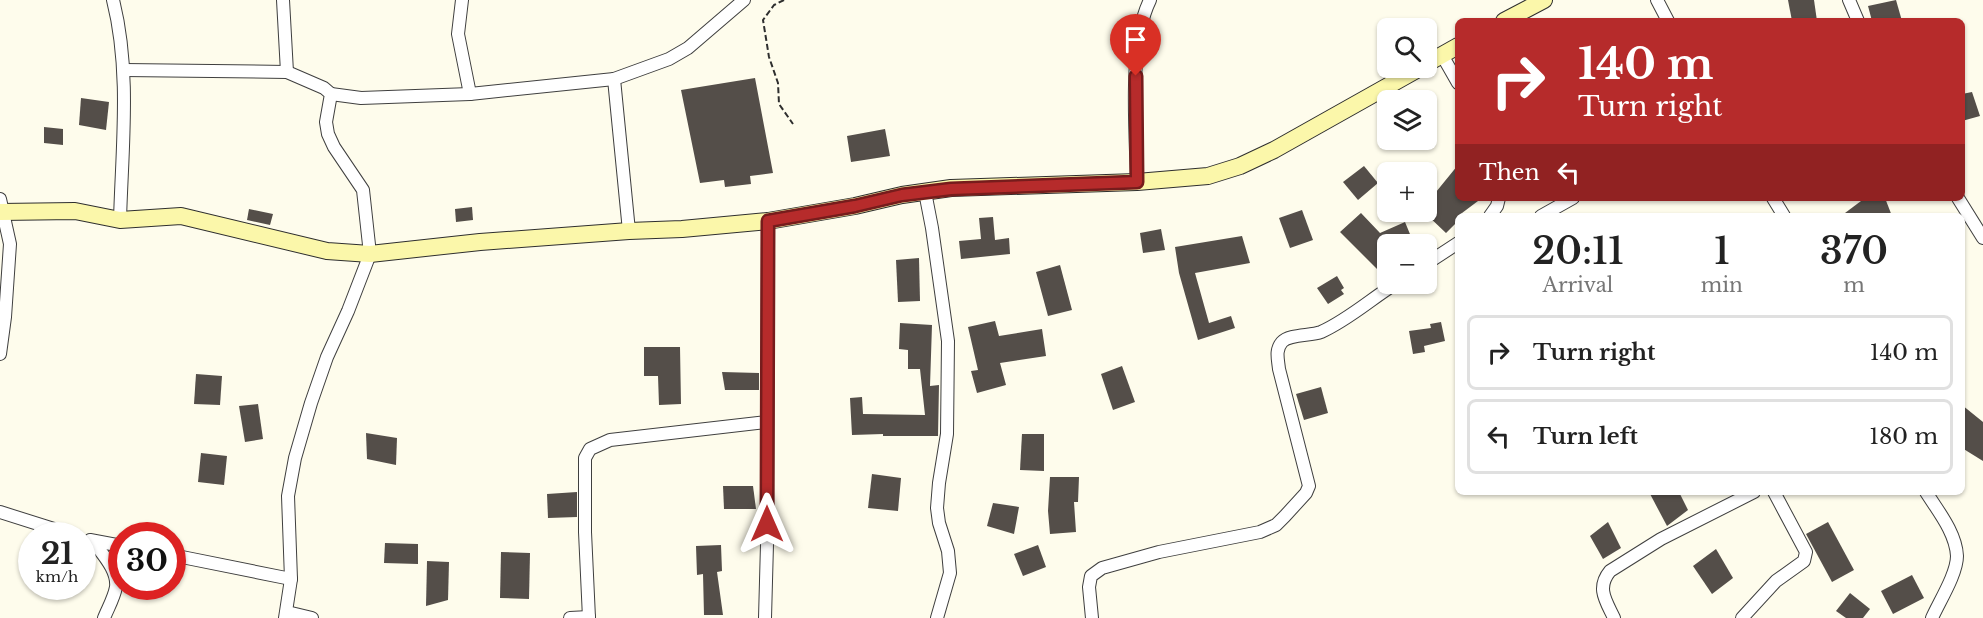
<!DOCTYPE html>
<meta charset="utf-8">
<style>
:root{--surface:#fff;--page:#f6f6f6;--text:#222;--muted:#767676;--line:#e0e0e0}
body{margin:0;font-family:"Libre Baskerville",serif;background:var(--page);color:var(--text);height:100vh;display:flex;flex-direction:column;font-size:22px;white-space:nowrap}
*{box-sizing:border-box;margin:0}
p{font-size:20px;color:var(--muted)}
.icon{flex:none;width:33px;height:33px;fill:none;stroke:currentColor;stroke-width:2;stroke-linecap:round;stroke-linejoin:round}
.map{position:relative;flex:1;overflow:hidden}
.panel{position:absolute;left:1455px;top:213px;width:510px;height:282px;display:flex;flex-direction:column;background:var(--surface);border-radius:9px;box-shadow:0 2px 4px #0004}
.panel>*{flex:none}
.banner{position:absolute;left:1455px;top:18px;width:510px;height:183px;border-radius:9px;box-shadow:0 2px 4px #0004;background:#b62b2b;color:#fff;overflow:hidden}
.tools{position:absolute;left:1377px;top:18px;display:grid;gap:12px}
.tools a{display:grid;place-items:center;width:60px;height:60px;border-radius:9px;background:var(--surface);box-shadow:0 2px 4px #0004;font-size:30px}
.speed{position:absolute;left:18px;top:522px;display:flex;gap:12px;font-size:30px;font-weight:700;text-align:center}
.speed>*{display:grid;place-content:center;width:78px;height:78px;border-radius:50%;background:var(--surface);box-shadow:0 2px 4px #0004;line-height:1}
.speed small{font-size:15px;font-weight:400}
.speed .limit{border:9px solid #d22;background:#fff;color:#111}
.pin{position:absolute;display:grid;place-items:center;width:51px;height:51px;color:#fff;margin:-62px -26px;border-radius:50% 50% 50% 0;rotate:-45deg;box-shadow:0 0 6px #0007}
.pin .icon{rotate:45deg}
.me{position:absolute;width:66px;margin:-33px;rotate:0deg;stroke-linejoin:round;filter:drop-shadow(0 0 4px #0008)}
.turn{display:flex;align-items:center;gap:21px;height:126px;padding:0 24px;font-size:27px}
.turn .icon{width:78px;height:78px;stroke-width:2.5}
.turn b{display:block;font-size:42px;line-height:51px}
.then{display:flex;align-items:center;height:57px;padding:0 24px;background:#0003;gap:12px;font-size:22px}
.eta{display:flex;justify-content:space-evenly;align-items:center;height:102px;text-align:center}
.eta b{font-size:36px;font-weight:600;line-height:42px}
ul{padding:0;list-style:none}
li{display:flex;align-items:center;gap:18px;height:75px;margin:0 12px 9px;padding:0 12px;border:3px solid var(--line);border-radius:9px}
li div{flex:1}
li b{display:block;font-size:22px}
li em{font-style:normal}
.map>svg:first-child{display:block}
</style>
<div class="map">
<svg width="1983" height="618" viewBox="0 0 1983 618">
<rect width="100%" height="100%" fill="#fefcec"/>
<!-- building -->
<g fill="#544e49">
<path d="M 1788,0 L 1814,0 L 1817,21 L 1792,21 Z"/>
<path d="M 1896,0 L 1902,21 L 1872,21 L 1868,6 Z"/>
<path d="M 755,78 L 773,173 L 750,176 L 751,184 L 725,187 L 724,180 L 700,183 L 681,90 Z"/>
<path d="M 1972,92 L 1980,116 L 1962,121 L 1962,94 Z"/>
<path d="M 81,98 L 109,102 L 106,130 L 79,125 Z"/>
<path d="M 44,127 L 63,129 L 63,145 L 44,143 Z"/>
<path d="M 885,129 L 890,156 L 851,162 L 847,136 Z"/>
<path d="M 1458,165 L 1458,198 L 1482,198 L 1458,216 L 1458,221 L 1446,233 L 1426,214 L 1426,181 L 1436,192 Z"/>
<path d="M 1364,166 L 1378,183 L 1358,200 L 1343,182 Z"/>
<path d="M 1865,198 L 1885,198 L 1892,216 L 1841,216 Z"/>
<path d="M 472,207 L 473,220 L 456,222 L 455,209 Z"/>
<path d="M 249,209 L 273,214 L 270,225 L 247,220 Z"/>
<path d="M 1302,210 L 1313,240 L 1290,248 L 1279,218 Z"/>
<path d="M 1361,213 L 1380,233 L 1405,222 L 1412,239 L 1398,244 L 1388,244 L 1388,269 L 1382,274 L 1340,232 Z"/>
<path d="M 993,217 L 995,240 L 1009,238 L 1010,254 L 961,259 L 959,241 L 981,239 L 979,218 Z"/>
<path d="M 1161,229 L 1165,250 L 1143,253 L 1140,233 Z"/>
<path d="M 1242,236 L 1250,263 L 1195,273 L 1209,323 L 1231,316 L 1235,328 L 1198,340 L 1179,273 L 1175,247 Z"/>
<path d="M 919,258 L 920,301 L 898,302 L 896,260 Z"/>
<path d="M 1060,265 L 1072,310 L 1048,316 L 1036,272 Z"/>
<path d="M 1337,276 L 1344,288 L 1341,290 L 1344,294 L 1328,304 L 1317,288 Z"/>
<path d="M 995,321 L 999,336 L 1042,329 L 1046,356 L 1000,363 L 1006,385 L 977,393 L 971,371 L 978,370 L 968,327 Z"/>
<path d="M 1441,322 L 1445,341 L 1424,346 L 1425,352 L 1413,354 L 1409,331 L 1431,328 L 1430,324 Z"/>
<path d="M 900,323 L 932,325 L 930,386 L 939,385 L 938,436 L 883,436 L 883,434 L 852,435 L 850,398 L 862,397 L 863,414 L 925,415 L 920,369 L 908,369 L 908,350 L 899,349 Z"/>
<path d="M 644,347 L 680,347 L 681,404 L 659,405 L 658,376 L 644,376 Z"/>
<path d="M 1122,366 L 1135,402 L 1113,410 L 1101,374 Z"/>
<path d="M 722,372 L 759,373 L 759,390 L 725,390 Z"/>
<path d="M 196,374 L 222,376 L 220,405 L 194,404 Z"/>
<path d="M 1321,387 L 1328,413 L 1304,420 L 1296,394 Z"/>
<path d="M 258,404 L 263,439 L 245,442 L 239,406 Z"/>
<path d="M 1962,405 L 1983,422 L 1983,461 L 1962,448 Z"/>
<path d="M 366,433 L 397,438 L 396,465 L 367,459 Z"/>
<path d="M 1022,434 L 1044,434 L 1044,471 L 1020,470 Z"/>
<path d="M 201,453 L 227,456 L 224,485 L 198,482 Z"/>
<path d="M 872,474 L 901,478 L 898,511 L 868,508 Z"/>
<path d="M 1050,477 L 1079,477 L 1078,502 L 1074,502 L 1076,532 L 1050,534 L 1048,511 Z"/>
<path d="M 723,486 L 753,486 L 756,509 L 724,509 Z"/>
<path d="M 577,492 L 577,517 L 548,518 L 547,494 Z"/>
<path d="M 1649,492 L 1679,492 L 1688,510 L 1667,526 Z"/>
<path d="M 993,503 L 1019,507 L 1014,534 L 987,526 Z"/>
<path d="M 1608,522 L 1621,548 L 1603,559 L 1590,536 Z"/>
<path d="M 1828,522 L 1854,570 L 1832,582 L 1806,534 Z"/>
<path d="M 385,543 L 418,544 L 418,564 L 384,563 Z"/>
<path d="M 721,545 L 722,571 L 717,572 L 723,615 L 704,615 L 703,574 L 697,575 L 696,546 Z"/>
<path d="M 1038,545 L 1046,567 L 1023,576 L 1014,554 Z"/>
<path d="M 1716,549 L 1733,578 L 1712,594 L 1693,566 Z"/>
<path d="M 501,552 L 530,553 L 529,599 L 500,598 Z"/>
<path d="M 427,561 L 449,562 L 448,600 L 426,606 Z"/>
<path d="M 1912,575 L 1924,598 L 1893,614 L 1881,591 Z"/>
<path d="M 1850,593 L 1870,609 L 1863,618 L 1846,618 L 1836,611 Z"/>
</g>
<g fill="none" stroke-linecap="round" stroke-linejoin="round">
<!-- street casing -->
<g stroke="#3f3f3f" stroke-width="14">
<g id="street">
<path d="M 113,0 C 131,71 122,147 120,220"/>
<path d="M 283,0 L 287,72"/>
<path d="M 462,0 L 458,34 L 470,94"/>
<path d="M 1657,0 L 1668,21"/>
<path d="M 1849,0 L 1858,21"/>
<path d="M 1442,55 L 1458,83"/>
<path d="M 124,70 L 287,72 L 324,88 L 331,94 L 326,122 L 328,134 L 334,147 L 363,190 L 370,254 L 348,311 L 327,357 L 311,403 L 295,458 L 288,496 L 291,579 L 285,618"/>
<path d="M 331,94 L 361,98 L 470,94 L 614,79"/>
<path d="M 1137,182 C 1136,132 1128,44 1150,0"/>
<path d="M 925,192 L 932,228 L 948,341 L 947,434 L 939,483 L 937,508 L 939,523 L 948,551 L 950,573 L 937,618"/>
<path d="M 1773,198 L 1784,216"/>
<path d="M 1958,198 L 1983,238"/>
<path d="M 0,199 L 10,244 L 5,317 L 0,354"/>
<path d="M 1490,216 L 1497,206 L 1499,198"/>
<path d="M 1541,216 L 1573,198"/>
<path d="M 629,231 L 614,79 L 669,59 L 688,48 L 744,0"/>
<path d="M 1426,264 L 1458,243"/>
<path d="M 1926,492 C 1938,511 1956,533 1957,556 C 1957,574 1939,602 1932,618"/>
<path d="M 0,512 L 76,536"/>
<path d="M 90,540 L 122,546"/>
<path d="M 93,541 C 102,554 118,570 116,587 C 114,598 108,608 104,618"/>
<path d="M 172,555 L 291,579"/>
<path d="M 287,612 L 312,618"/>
<path d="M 570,618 L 589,617"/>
<path d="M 589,618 L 585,532 L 585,458 L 590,449 L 610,440 L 766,422"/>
<path d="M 765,618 L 767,544 L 768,221"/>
<path d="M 1092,618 L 1089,587 L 1091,576 L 1102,568 L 1159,552 L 1260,532 L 1276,525 L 1285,516 L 1306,493 L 1309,486 L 1279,369 C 1278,359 1275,350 1282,342 C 1289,334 1311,336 1321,332 C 1348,320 1371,299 1395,284"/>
<path d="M 1614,618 C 1606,601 1596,588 1610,571 L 1661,539 L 1754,492"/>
<path d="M 1742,618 L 1776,581 L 1804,561 L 1806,552 L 1774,492"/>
</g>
</g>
<!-- secondary casing -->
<g stroke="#2e2e2e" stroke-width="18">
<g id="secondary">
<path d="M 1504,21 L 1544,0"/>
<path d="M 1426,64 L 1458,46"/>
<path d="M 0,212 L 75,211 L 120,220 L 181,216 L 327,251 L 370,254 L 480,242 L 629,231 L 682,229 L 768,221 L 855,206 L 902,195 L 951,188 L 1137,182 L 1208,176 L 1240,166 L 1274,150 L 1420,68"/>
</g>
</g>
<!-- path -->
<path stroke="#2e2e2e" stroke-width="2" stroke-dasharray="6 3" stroke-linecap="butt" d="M 784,0 L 774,5 L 763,20 L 769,57 L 778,83 L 779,104 L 793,124"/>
<!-- street -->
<use href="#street" stroke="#fff" stroke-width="12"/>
<!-- secondary -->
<use href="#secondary" stroke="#fbf7aa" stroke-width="16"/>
</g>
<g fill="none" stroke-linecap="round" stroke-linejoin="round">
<!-- route casing -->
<g stroke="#761c1c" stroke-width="15">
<path id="route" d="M 767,524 L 768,221 L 855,206 L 902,195 L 951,189 L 1137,182 L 1136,76"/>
</g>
<!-- route -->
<use href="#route" stroke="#b62b2b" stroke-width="10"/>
</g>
</svg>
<div class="tools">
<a><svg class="icon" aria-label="search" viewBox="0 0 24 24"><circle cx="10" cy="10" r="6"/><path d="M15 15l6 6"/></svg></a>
<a><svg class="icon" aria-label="layers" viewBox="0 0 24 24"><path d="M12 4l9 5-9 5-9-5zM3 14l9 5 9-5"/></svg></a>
<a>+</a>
<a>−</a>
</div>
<div class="speed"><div>21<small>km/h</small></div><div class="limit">30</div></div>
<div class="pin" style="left:1136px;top:76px;background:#d93025"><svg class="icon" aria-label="arrive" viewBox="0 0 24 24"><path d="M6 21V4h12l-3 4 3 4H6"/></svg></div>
<svg class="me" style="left:767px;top:524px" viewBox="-20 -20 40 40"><path d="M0-17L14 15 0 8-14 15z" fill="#b62b2b" stroke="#fff" stroke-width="4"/></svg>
<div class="banner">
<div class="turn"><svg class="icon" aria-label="right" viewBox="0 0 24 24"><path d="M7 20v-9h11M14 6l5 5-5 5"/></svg><div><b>140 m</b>Turn right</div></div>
<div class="then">Then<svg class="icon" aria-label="left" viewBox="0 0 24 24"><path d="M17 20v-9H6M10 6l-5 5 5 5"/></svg></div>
</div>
<section class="panel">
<div class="eta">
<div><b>20:11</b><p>Arrival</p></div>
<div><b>1</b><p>min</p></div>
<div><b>370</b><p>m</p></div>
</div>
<ul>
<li><svg class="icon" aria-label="right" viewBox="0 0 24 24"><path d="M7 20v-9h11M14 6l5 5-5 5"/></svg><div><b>Turn right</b></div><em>140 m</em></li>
<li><svg class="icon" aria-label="left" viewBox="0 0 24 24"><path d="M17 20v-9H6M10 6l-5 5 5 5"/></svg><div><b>Turn left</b></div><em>180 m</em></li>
</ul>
</section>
</div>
